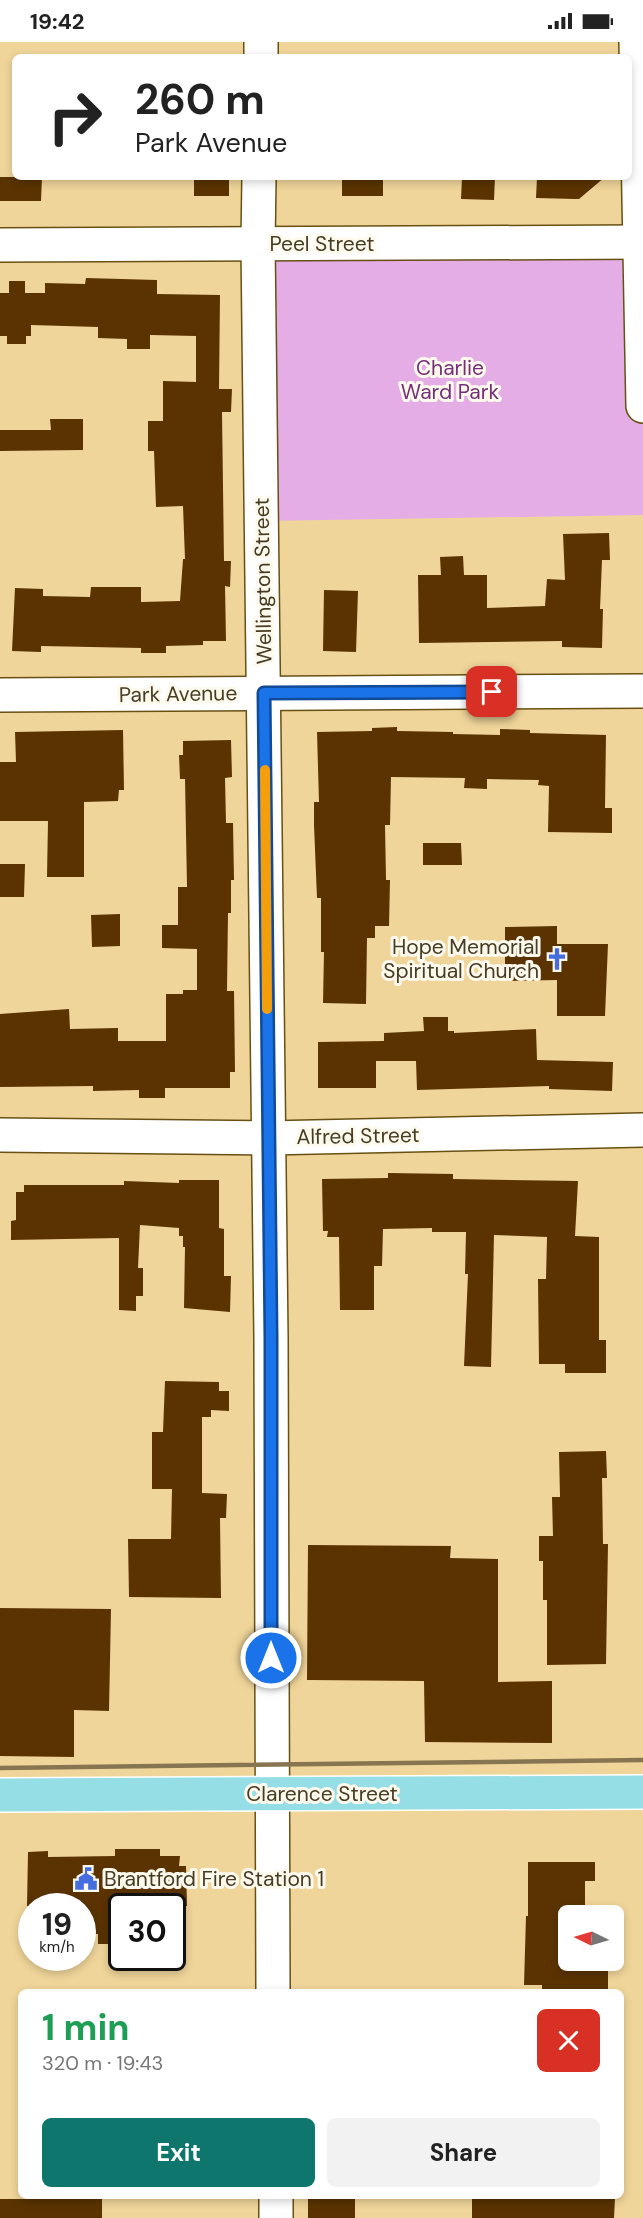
<!DOCTYPE html>
<meta charset="utf-8">
<style>
:root{--surface:#fff;--page:#f2f2f2;--text:#222;--muted:#767676;--accent:#0f766e}
body{margin:0;font-family:"DM Sans",sans-serif;background:var(--page);color:var(--text);height:100vh;display:flex;flex-direction:column;font-size:22px;white-space:nowrap}
*{box-sizing:border-box;margin:0}
p{font-size:20px;color:var(--muted)}
.icon{flex:none;width:33px;height:33px;fill:none;stroke:currentColor;stroke-width:2;stroke-linecap:round;stroke-linejoin:round}
.map{position:relative;flex:1;overflow:hidden}
.panel{position:absolute;left:18px;top:1947px;width:606px;height:210px;display:flex;flex-direction:column;background:var(--surface);border-radius:9px;box-shadow:0 3px 9px #0003}
.panel>*{flex:none}
.hud{position:absolute;left:12px;top:12px;width:620px;height:126px;border-radius:9px;box-shadow:0 3px 9px #0003;background:#fff;color:var(--text);overflow:hidden}
.needle{width:39px;rotate:275deg}
.tools{position:absolute;left:558px;top:1863px;display:grid;gap:12px}
.tools a{display:grid;place-items:center;width:66px;height:66px;border-radius:9px;background:var(--surface);box-shadow:0 3px 9px #0003;font-size:30px}
.speed{position:absolute;left:18px;top:1851px;display:flex;gap:12px;font-size:30px;font-weight:700;text-align:center}
.speed>*{display:grid;place-content:center;width:78px;height:78px;border-radius:50%;background:var(--surface);box-shadow:0 3px 9px #0003;line-height:1}
.speed small{font-size:15px;font-weight:400}
.speed .limit{border:3px solid #111;border-radius:9px;background:#fff;color:#111}
.pin{position:absolute;display:grid;place-items:center;width:51px;height:51px;color:#fff;margin:-26px;border-radius:12px;box-shadow:0 3px 9px #0006}
.me{position:absolute;width:66px;margin:-33px;rotate:0deg;stroke-linejoin:round;filter:drop-shadow(0 0 4px #0008)}
.turn{display:flex;align-items:center;gap:21px;height:126px;padding:0 24px;font-size:27px}
.turn .icon{width:78px;height:78px;stroke-width:2.5}
.turn b{display:block;font-size:42px;line-height:51px}
.round{display:grid;place-items:center;flex:none;width:63px;height:63px;border-radius:9px;background:var(--page)}
.headline{display:flex;align-items:center;justify-content:space-between;height:102px;padding:0 24px}
h1{font-size:36px;font-weight:700;line-height:45px;color:#1e9e55}
.cta{display:flex;gap:12px;margin-top:auto;padding:12px 24px}
.cta a{flex:1;height:69px;border-radius:9px;background:var(--accent);color:#fff;font-size:24px;font-weight:700;line-height:69px;text-align:center}
.cta a+a{background:var(--page);color:var(--text)}
.status{display:flex;justify-content:space-between;align-items:center;height:42px;padding:0 30px;background:var(--surface);direction:ltr}
.status svg{height:16px;fill:currentColor}
.map>svg:first-child{display:block}
</style>
<div class="status"><b>19:42</b><svg viewBox="0 0 49 12"><path d="M0 12V9h3v3zM5 12V6h3v6zM10 12V3h3v9zM15 12V0h3v12zM26 1h20v11H26zM47 4h2v5h-2z"/></svg></div>
<div class="map">
<svg width="643" height="2176" viewBox="0 0 643 2176">
<rect width="100%" height="100%" fill="#f0d59a"/>
<!-- green -->
<path fill="#e4ade5" d="M 639,200 L 643,364 L 643,473 L 262,479 L 258,202 Z"/>
<!-- building -->
<g fill="#5a3300">
<path d="M 0,135 L 42,135 L 41,159 L 0,159 Z"/>
<rect x="194" y="135" width="35" height="19"/>
<rect x="342" y="135" width="41" height="19"/>
<path d="M 462,135 L 495,135 L 494,158 L 461,157 Z"/>
<path d="M 537,135 L 605,135 L 579,157 L 575,157 L 536,156 Z"/>
<path d="M 86,236 L 157,238 L 157,252 L 220,253 L 219,347 L 232,347 L 231,370 L 222,370 L 224,519 L 231,519 L 230,545 L 225,544 L 226,599 L 203,599 L 203,603 L 166,604 L 166,611 L 141,611 L 141,606 L 41,604 L 41,610 L 12,609 L 15,546 L 43,547 L 43,554 L 90,555 L 91,545 L 141,545 L 141,560 L 180,559 L 183,517 L 185,517 L 183,464 L 156,465 L 154,409 L 148,409 L 148,379 L 163,379 L 163,339 L 196,340 L 196,294 L 150,293 L 150,307 L 127,307 L 127,297 L 98,296 L 98,285 L 31,283 L 31,294 L 26,294 L 26,302 L 7,302 L 7,294 L 0,294 L 0,251 L 9,251 L 9,239 L 25,239 L 25,251 L 45,251 L 45,241 L 85,242 Z"/>
<path d="M 50,377 L 83,377 L 83,408 L 0,409 L 0,388 L 51,388 Z"/>
<path d="M 609,491 L 610,518 L 602,518 L 600,567 L 603,567 L 602,606 L 562,605 L 562,599 L 419,601 L 418,533 L 441,533 L 440,515 L 463,514 L 464,533 L 487,533 L 487,566 L 545,564 L 547,537 L 565,538 L 563,492 Z"/>
<path d="M 324,548 L 358,549 L 356,610 L 323,609 Z"/>
<path d="M 397,685 L 397,689 L 453,690 L 453,692 L 500,693 L 500,687 L 530,688 L 530,691 L 606,693 L 605,766 L 612,766 L 612,791 L 548,790 L 549,744 L 538,743 L 539,738 L 487,737 L 487,747 L 464,746 L 465,736 L 391,735 L 390,783 L 385,783 L 386,838 L 390,838 L 389,884 L 375,884 L 375,896 L 367,896 L 366,962 L 323,961 L 324,910 L 321,910 L 321,856 L 317,856 L 314,783 L 314,760 L 319,760 L 317,690 L 372,689 L 372,686 Z"/>
<path d="M 123,688 L 124,748 L 119,748 L 118,759 L 84,760 L 84,835 L 47,835 L 48,779 L 0,779 L 0,720 L 16,720 L 15,690 Z"/>
<path d="M 231,698 L 232,735 L 225,736 L 226,781 L 233,781 L 234,838 L 231,838 L 231,871 L 228,871 L 227,949 L 234,949 L 235,1030 L 230,1030 L 230,1046 L 165,1046 L 165,1056 L 139,1056 L 139,1048 L 93,1049 L 93,1044 L 0,1045 L 0,972 L 69,967 L 70,987 L 118,986 L 118,999 L 166,999 L 166,952 L 183,952 L 183,948 L 197,948 L 197,907 L 162,906 L 162,883 L 178,883 L 178,845 L 187,845 L 185,737 L 180,737 L 179,713 L 183,713 L 183,699 Z"/>
<path d="M 423,801 L 461,801 L 462,823 L 423,823 Z"/>
<path d="M 0,822 L 25,822 L 24,855 L 0,855 Z"/>
<path d="M 120,872 L 120,904 L 92,905 L 91,873 Z"/>
<path d="M 557,884 L 557,902 L 608,902 L 605,974 L 557,974 L 557,938 L 505,939 L 505,885 Z"/>
<path d="M 423,975 L 448,975 L 448,989 L 454,989 L 454,991 L 536,987 L 537,1018 L 613,1020 L 612,1049 L 549,1047 L 549,1044 L 417,1048 L 416,1019 L 376,1019 L 376,1046 L 318,1046 L 318,1000 L 384,999 L 384,991 L 424,989 Z"/>
<path d="M 388,1131 L 453,1132 L 453,1137 L 578,1139 L 575,1194 L 599,1195 L 599,1298 L 606,1298 L 606,1331 L 565,1331 L 565,1322 L 539,1322 L 538,1237 L 546,1237 L 547,1195 L 494,1193 L 491,1325 L 464,1324 L 468,1232 L 465,1232 L 466,1190 L 432,1190 L 432,1186 L 383,1187 L 382,1224 L 374,1224 L 374,1268 L 340,1268 L 339,1195 L 327,1195 L 328,1189 L 323,1189 L 322,1137 L 388,1136 Z"/>
<path d="M 179,1138 L 219,1138 L 219,1186 L 224,1187 L 224,1234 L 231,1234 L 230,1270 L 184,1266 L 185,1205 L 183,1205 L 183,1194 L 179,1194 L 179,1186 L 140,1183 L 138,1226 L 143,1226 L 143,1254 L 136,1254 L 136,1269 L 119,1268 L 119,1196 L 11,1198 L 11,1179 L 16,1178 L 16,1150 L 24,1150 L 24,1143 L 124,1143 L 124,1139 L 179,1141 Z"/>
<path d="M 165,1339 L 219,1340 L 219,1349 L 229,1349 L 229,1369 L 211,1368 L 211,1375 L 202,1375 L 202,1451 L 227,1452 L 226,1476 L 220,1476 L 221,1556 L 129,1555 L 128,1497 L 171,1497 L 172,1447 L 152,1447 L 152,1390 L 163,1390 Z"/>
<path d="M 606,1409 L 607,1436 L 602,1436 L 603,1502 L 608,1502 L 606,1622 L 547,1623 L 547,1558 L 543,1558 L 543,1519 L 539,1519 L 539,1494 L 553,1494 L 552,1455 L 560,1455 L 559,1410 Z"/>
<path d="M 308,1503 L 451,1504 L 450,1516 L 498,1517 L 498,1640 L 552,1639 L 552,1701 L 425,1700 L 424,1639 L 307,1638 Z"/>
<path d="M 0,1566 L 111,1567 L 109,1669 L 74,1668 L 74,1715 L 0,1714 Z"/>
<path d="M 115,1807 L 160,1807 L 160,1814 L 180,1814 L 179,1824 L 186,1824 L 187,1864 L 122,1864 L 122,1902 L 98,1902 L 98,1892 L 82,1892 L 82,1864 L 27,1864 L 28,1810 L 48,1809 L 48,1815 L 115,1814 Z"/>
<path d="M 528,1820 L 595,1820 L 595,1839 L 585,1839 L 585,1874 L 568,1874 L 568,1918 L 608,1920 L 608,1950 L 542,1950 L 542,1943 L 524,1943 L 526,1874 L 528,1874 Z"/>
<path d="M 52,2154 L 102,2154 L 102,2176 L 0,2176 L 0,2157 L 52,2157 Z"/>
<rect x="308" y="2154" width="47" height="22"/>
<path d="M 472,2154 L 615,2156 L 614,2176 L 472,2176 Z"/>
</g>
<g fill="none" stroke-linecap="round" stroke-linejoin="round">
<!-- minor casing -->
<g stroke="#685013" stroke-width="36">
<g id="minor">
<path d="M 636,0 L 643,364"/>
<path d="M 261,15 L 261,0"/>
<path d="M 259,135 L 258,202 L 271,1296 L 273,1950"/>
<path d="M 0,203 L 643,200"/>
<path d="M 0,653 L 643,649"/>
<path d="M 0,1093 L 268,1096 L 643,1088"/>
<path d="M 276,2176 L 276,2154"/>
</g>
</g>
<!-- major casing -->
<g stroke="#fff" stroke-width="36">
<path id="major" d="M 0,1753 L 643,1750"/>
</g>
<!-- minor -->
<use href="#minor" stroke="#fff" stroke-width="33"/>
<!-- major -->
<use href="#major" stroke="#96dee6" stroke-width="33"/>
<!-- rail -->
<path stroke="#867550" stroke-width="4.5" d="M 0,1726 L 643,1718"/>
</g>
<g fill="none" stroke-linecap="round" stroke-linejoin="round">
<!-- route casing -->
<g stroke="#114b97" stroke-width="15">
<path id="route" d="M 271,1616 L 271,1296 L 264,651 L 492,650"/>
</g>
<!-- route -->
<use href="#route" stroke="#1a73e8" stroke-width="10"/>
<!-- slow -->
<path stroke="#f59e0b" stroke-width="10" d="M 265,728 L 267,967"/>
</g>
<!-- icons -->
<defs>
<g id="church-bare" transform="scale(1.8)"><path d="M-1.2-6h2.4v3.5h3.3v2.4h-3.3V6h-2.4V-.1h-3.3v-2.4h3.3Z" fill="#456de0" stroke="#fef9ed" stroke-width="2.5" paint-order="stroke"/></g>
<g id="civic-bare" transform="scale(1.8)"><path d="M-.6-6.5H3V-4.5H.6V-3L4-1V1h2V6H-6V1h2V-1L-.6-3ZM-1.2 2.5V6h2.4V2.5Z" fill="#456de0" stroke="#fef9ed" stroke-width="2.5" paint-order="stroke"/></g>
</defs>
<g fill-rule="evenodd">
<use href="#church-bare" x="557" y="917"/>
<use href="#civic-bare" x="86" y="1837"/>
</g>
<g text-anchor="middle" dominant-baseline="central" stroke-width="6" stroke-linejoin="round" paint-order="stroke">
<!-- street labels -->
<g font-size="21" fill="#463b23" stroke="#fef9ed">
<text x="322" y="202">Peel Street</text>
<text transform="translate(263 539) rotate(-91)">Wellington Street</text>
<text transform="translate(178 652) rotate(-1)">Park Avenue</text>
<text transform="translate(358 1094) rotate(-1)">Alfred Street</text>
<text x="322" y="1752">Clarence Street</text>
</g>
<!-- park labels -->
<g font-size="21" fill="#752e78" stroke="#fef9ed">
<text x="450" y="326">Charlie<tspan x="450" dy="24">Ward Park</tspan></text>
</g>
<!-- poi labels -->
<g font-size="21" fill="#463b23" stroke="#fef9ed" text-anchor="end">
<text x="539" y="905">Hope Memorial<tspan x="539" dy="24">Spiritual Church</tspan></text>
<text x="104" y="1837" text-anchor="start">Brantford Fire Station 1</text>
</g>
</g>
</svg>
<div class="tools">
<a><svg class="needle" viewBox="-14 -14 28 28"><path d="M0-13l5 13h-10z" fill="#e53935"/><path d="M0 13l5-13h-10z" fill="#767676"/></svg></a>
</div>
<div class="speed"><div>19<small>km/h</small></div><div class="limit">30</div></div>
<div class="pin" style="left:492px;top:650px;background:#d93025"><svg class="icon" aria-label="arrive" viewBox="0 0 24 24"><path d="M6 21V4h12l-3 4 3 4H6"/></svg></div>
<svg class="me" style="left:271px;top:1616px" viewBox="-20 -20 40 40"><circle r="17" fill="#1a73e8" stroke="#fff" stroke-width="3"/><path d="M0-11L8 9 0 5-8 9z" fill="#fff"/></svg>
<div class="hud">
<div class="turn"><svg class="icon" aria-label="right" viewBox="0 0 24 24"><path d="M7 20v-9h11M14 6l5 5-5 5"/></svg><div><b>260 m</b>Park Avenue</div></div>
</div>
<section class="panel">
<div class="headline"><div><h1>1 min</h1><p>320 m · 19:43</p></div><a class="round" style="background:#d93025;color:#fff"><svg class="icon" aria-label="close" viewBox="0 0 24 24"><path d="M6 6l12 12M18 6L6 18"/></svg></a></div>
<div class="cta"><a>Exit</a><a>Share</a></div>
</section>
</div>
